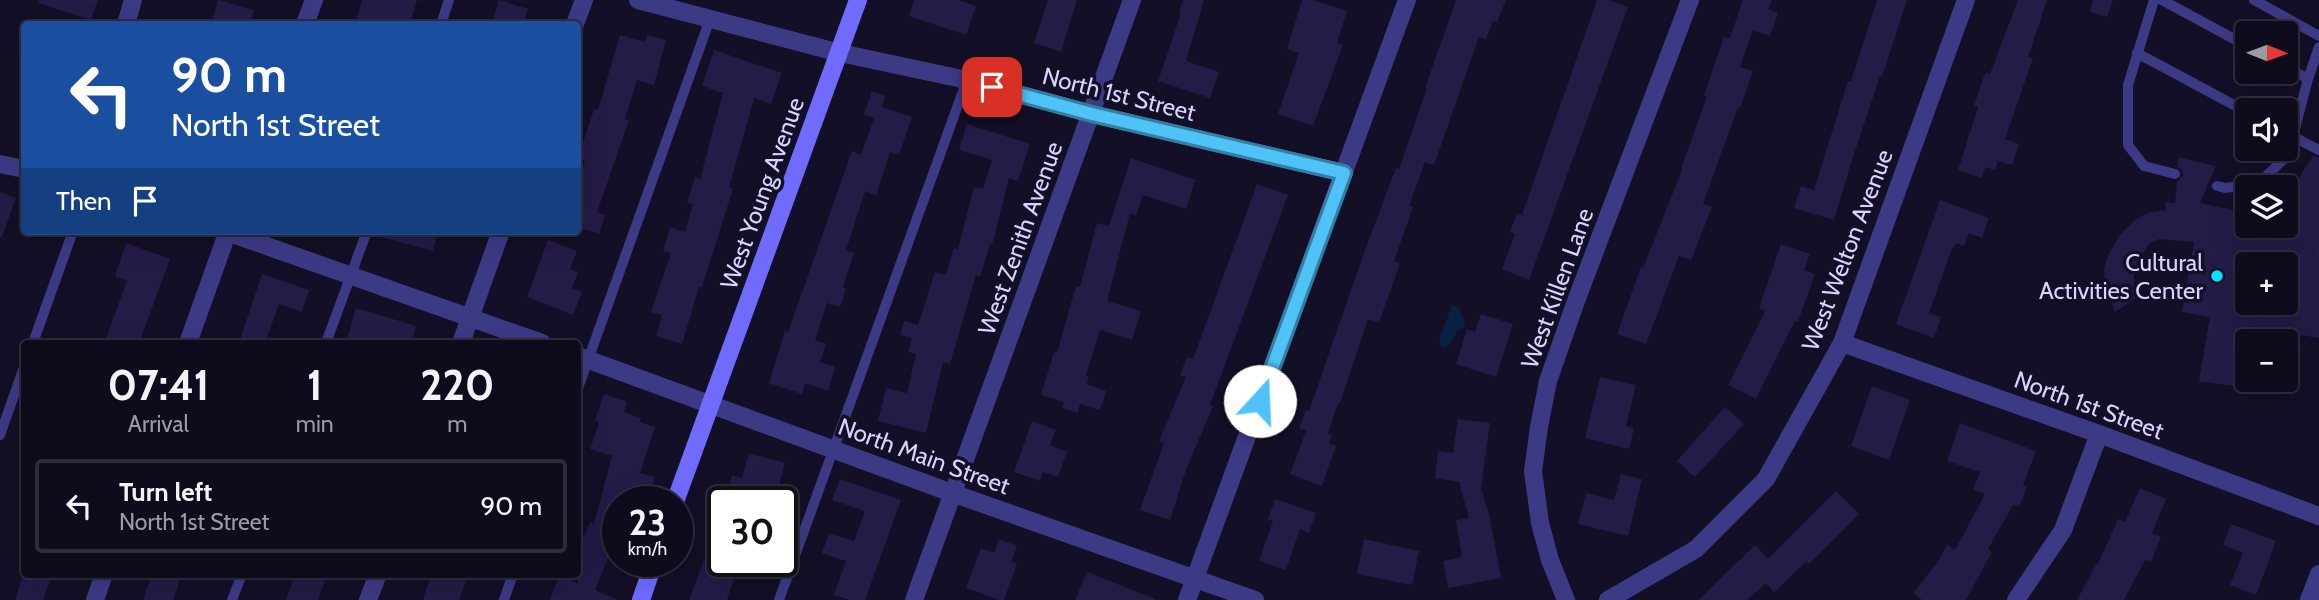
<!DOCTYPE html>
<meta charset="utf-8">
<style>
:root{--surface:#0e0b1c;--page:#171425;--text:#f1f3f6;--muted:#9b9ba3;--line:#2e2b3b}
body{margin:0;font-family:Cabin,sans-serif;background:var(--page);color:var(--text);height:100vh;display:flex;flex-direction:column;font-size:26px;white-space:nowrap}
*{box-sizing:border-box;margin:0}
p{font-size:23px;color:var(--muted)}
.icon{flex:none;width:38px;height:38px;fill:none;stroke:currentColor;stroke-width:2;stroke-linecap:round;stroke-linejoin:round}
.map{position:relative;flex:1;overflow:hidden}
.drawer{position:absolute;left:21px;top:340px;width:560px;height:238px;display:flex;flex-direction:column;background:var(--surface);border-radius:7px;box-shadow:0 7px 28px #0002,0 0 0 2px var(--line)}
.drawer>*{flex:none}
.hud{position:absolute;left:21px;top:21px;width:560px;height:214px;border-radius:7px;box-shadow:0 7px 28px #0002,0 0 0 2px var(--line);background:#1a4fa0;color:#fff;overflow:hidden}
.needle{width:46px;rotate:91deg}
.fabs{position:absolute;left:2235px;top:21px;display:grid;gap:14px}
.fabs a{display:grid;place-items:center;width:63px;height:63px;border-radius:7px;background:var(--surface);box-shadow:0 7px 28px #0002,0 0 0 2px var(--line);font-size:35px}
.speed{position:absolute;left:602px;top:486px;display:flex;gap:14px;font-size:35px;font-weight:700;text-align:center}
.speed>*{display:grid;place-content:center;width:91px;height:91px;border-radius:50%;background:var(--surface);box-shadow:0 7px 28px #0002,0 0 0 2px var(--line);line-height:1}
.speed small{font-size:18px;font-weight:400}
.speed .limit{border:4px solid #111;border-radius:10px;background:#fff;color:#111}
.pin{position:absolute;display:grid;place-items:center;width:60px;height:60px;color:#fff;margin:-30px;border-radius:14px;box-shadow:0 4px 10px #0006}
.me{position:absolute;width:77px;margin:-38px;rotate:20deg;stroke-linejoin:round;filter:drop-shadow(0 0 5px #0008)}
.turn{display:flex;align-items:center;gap:24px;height:147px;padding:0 35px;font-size:32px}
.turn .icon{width:91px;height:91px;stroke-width:2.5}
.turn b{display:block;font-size:49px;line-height:60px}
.then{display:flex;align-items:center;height:66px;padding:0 35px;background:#0003;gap:14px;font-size:26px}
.eta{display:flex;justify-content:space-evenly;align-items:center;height:119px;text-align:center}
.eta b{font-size:42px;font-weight:700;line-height:49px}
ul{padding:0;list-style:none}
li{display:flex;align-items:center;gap:21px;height:94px;margin:0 14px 10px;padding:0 21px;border:4px solid var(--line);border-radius:7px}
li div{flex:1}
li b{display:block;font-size:26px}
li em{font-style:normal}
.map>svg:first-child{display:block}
</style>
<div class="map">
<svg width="2319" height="600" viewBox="0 0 2319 600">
<rect width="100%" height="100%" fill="#130f26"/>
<!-- water -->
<path fill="#0a1f44" d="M 1452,305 L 1458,307 L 1465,321 L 1464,328 L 1458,330 L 1447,348 L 1441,347 L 1439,340 Z"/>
<!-- building -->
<g fill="#241b47" fill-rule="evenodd">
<path d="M 39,0 L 98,0 L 91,20 L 38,3 Z"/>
<path d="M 218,0 L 254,10 L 250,24 L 211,24 Z"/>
<path d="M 362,0 L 417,0 L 410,24 L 355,24 Z"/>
<path d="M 499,0 L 528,9 L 523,24 L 492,24 Z"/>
<path d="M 914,0 L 959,0 L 976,6 L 966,35 L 909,16 Z"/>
<path d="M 1048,0 L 1077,0 L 1061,52 L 1034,43 Z"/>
<path d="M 1183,0 L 1204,0 L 1186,61 L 1219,72 L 1210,98 L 1158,81 L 1181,13 L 1179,13 Z"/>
<path d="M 1302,0 L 1313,0 L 1347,11 L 1337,43 L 1343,45 L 1313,126 L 1278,114 L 1299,53 L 1287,49 Z"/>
<path d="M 1456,0 L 1506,0 L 1497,22 L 1493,21 L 1486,39 L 1479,37 L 1434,165 L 1425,162 L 1409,206 L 1413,207 L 1394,261 L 1400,263 L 1379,323 L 1368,319 L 1340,403 L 1338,403 L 1328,433 L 1332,435 L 1329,443 L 1336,446 L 1322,486 L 1290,474 L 1306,431 L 1299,428 L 1306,410 L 1309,411 L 1365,250 L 1396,168 L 1399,169 L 1427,88 L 1425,88 Z"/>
<path d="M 1597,0 L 1608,0 L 1628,7 L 1529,280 L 1502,269 L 1515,234 L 1510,232 L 1517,213 L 1522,215 Z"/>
<path d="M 1743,0 L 1772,0 L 1768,9 L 1778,13 L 1770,36 L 1753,30 L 1740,67 L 1753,71 L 1740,108 L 1738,107 L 1703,204 L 1712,207 L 1691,260 L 1679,256 L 1646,344 L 1617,334 L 1641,267 L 1643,268 L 1682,170 L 1681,169 L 1707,96 L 1704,95 L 1724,37 L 1730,38 Z"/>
<path d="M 1877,0 L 1907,0 L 1882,77 L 1880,76 L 1851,163 L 1834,220 L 1794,208 L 1801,186 L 1814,190 L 1848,81 L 1851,81 Z"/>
<path d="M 2018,0 L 2047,0 L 2028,57 L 2033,58 L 2005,139 L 2019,144 L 2012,165 L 1998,161 L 1995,170 L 1985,167 L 1982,178 L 1958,170 L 1978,107 L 1974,105 L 1985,73 L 1990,74 Z"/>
<path d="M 2093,0 L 2113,0 L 2107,17 L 2090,12 Z"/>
<path d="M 620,35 L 645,42 L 647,35 L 666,40 L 654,85 L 637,80 L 625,119 L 629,120 L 597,212 L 605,215 L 599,234 L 578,227 L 578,184 L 585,160 L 578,158 L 594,109 L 598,110 Z"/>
<path d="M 714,50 L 782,73 L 771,104 L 754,98 L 729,188 L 733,189 L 702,287 L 699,287 L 682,344 L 656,336 L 662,315 L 651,312 L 671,253 L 663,251 L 670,227 L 685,232 L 693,204 L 687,203 L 695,177 L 700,179 L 723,93 L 702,86 Z"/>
<path d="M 872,91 L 885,96 L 882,107 L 912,117 L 899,155 L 890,152 L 876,195 L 865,191 L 846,250 L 854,253 L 843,287 L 846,289 L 840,307 L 827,303 L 815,340 L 826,344 L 820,362 L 835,367 L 828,391 L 805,383 L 802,394 L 769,383 L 785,331 L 788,332 L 852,151 L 861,155 L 874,118 L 864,114 Z"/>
<path d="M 967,124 L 1030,144 L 1018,181 L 1009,178 L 992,245 L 990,244 L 980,277 L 976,275 L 950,364 L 943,362 L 926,433 L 878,421 L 886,388 L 907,393 L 916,354 L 908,352 L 912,338 L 900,335 L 904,321 L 918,325 L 935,272 L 946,275 L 954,248 L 958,249 L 974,187 L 983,189 L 992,160 L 959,150 Z"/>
<path d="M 2313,156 L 2319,158 L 2319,338 L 2249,326 L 2239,387 L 2199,381 L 2210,317 L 2182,312 L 2194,242 L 2159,239 L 2149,244 L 2134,269 L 2134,284 L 2139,296 L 2115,312 L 2105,284 L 2104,268 L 2109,254 L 2119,236 L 2135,220 L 2147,213 L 2166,210 L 2165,202 L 2175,203 L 2177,182 L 2183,175 L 2181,169 L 2177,167 L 2178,157 L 2216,166 L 2200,203 L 2247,213 L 2247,226 L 2257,226 L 2266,232 L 2278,233 L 2289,225 L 2301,174 ZM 2247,264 L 2286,264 L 2286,303 L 2247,303 Z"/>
<path d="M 1131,158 L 1195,180 L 1186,209 L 1143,195 L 1136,215 L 1130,213 L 1107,301 L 1141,311 L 1132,340 L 1100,330 L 1086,375 L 1089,376 L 1087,384 L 1106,391 L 1100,410 L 1080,404 L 1078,413 L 1062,408 L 1064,402 L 1041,395 L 1054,352 L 1057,353 L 1076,286 L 1080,287 L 1097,223 L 1109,226 Z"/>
<path d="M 1257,184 L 1288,195 L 1210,405 L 1213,406 L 1186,470 L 1170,520 L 1140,510 L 1164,443 L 1159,441 L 1186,377 L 1180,375 L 1187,357 L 1193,359 Z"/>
<path d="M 0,192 L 16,198 L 2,237 L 0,237 Z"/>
<path d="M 1940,200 L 1989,218 L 1982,238 L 1969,233 L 1964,246 L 1956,243 L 1951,251 L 1929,313 L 1941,317 L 1934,338 L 1896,324 Z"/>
<path d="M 378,231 L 438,231 L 433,251 L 377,236 Z"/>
<path d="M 548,240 L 577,251 L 570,269 L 578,272 L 572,288 L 582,292 L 573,315 L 527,297 Z"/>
<path d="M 126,243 L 170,259 L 139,343 L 118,343 L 106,338 L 127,281 L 115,276 Z"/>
<path d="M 1781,244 L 1810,254 L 1804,270 L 1815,274 L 1798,322 L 1795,321 L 1756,399 L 1728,385 L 1765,311 L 1759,308 Z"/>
<path d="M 262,274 L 309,290 L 302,312 L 279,304 L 265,343 L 239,343 Z"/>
<path d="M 356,308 L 416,326 L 411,343 L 346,343 Z"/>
<path d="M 1481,314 L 1513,324 L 1496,377 L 1456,364 L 1467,329 L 1475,332 Z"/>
<path d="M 1600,377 L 1636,385 L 1626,426 L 1634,428 L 1629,449 L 1585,438 Z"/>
<path d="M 1872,386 L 1910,400 L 1889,460 L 1851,446 Z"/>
<path d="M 604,394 L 627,402 L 624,412 L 641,418 L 640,422 L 655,427 L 640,473 L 655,477 L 650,492 L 633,488 L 629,502 L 618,502 L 618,534 L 595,590 L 618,600 L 550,600 L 559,576 L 578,583 L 578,534 L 584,537 L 590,522 L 594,524 L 612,456 L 590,449 L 599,422 L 595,420 Z"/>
<path d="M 1725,407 L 1744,424 L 1695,477 L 1677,461 Z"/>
<path d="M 1458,419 L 1490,423 L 1481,488 L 1489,514 L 1501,578 L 1448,588 L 1443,561 L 1462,557 L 1456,520 L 1469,518 L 1459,482 L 1435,478 L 1438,451 L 1453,453 Z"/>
<path d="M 1032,421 L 1056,430 L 1050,445 L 1067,452 L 1058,477 L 1043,472 L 1040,481 L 1014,472 Z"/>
<path d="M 1960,423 L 2036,451 L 2023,485 L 2027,487 L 2019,507 L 2013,505 L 1988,549 L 1992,552 L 1966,600 L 1922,600 L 1913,593 L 1937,563 L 1947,545 L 1955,550 L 1985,494 L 1973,489 L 1980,472 L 1947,461 Z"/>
<path d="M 749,453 L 785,463 L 777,494 L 765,490 L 762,502 L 727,495 L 732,475 L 742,478 Z"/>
<path d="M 1621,474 L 1642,479 L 1628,536 L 1578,524 L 1586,493 L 1614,500 Z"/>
<path d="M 840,479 L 901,500 L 865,600 L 850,600 L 834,595 L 846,561 L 822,553 L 829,533 L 854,541 L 865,511 L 832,500 Z"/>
<path d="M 2140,488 L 2166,499 L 2152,533 L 2161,537 L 2151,562 L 2145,560 L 2124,600 L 2077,600 L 2097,563 L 2098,564 L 2118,519 L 2125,522 Z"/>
<path d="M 1836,491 L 1859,514 L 1809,564 L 1806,562 L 1774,592 L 1766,583 L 1747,600 L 1698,600 L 1755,545 L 1768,559 Z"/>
<path d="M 1275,499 L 1316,513 L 1309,533 L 1300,529 L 1286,570 L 1259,561 L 1273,521 L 1268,519 Z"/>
<path d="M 720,516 L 723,516 L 723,562 L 739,562 L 727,600 L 689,600 Z"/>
<path d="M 2231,524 L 2276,541 L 2256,595 L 2230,585 L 2243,553 L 2223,545 Z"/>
<path d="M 999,539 L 1017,546 L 1011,562 L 1017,564 L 1004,600 L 999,600 L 966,588 L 981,548 L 994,553 Z"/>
<path d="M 1364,539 L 1419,551 L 1412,585 L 1357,574 Z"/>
<path d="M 1087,572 L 1155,599 L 1155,600 L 1075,600 Z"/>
<path d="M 23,574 L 52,574 L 43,600 L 15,600 Z"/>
<path d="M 152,574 L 171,574 L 181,577 L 173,600 L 143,600 Z"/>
<path d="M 295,574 L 327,574 L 318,600 L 286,600 Z"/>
<path d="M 431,574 L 468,574 L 459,600 L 423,600 Z"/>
</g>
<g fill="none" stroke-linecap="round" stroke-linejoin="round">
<!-- lane -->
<g stroke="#3d3a85" stroke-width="10">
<path d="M 2154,0 L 2128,85 L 2128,145 L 2144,166 L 2175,174"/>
<path d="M 2162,0 L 2247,46"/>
<path d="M 2254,0 L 2319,36"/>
<path d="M 441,24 L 449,0"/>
<path d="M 2137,53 L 2247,112"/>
<path d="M 2286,67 L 2308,79"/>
<path d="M 2286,133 L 2319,150"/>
<path d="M 2217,186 L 2225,188 L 2258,184 L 2288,155 L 2308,79 L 2319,47"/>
<path d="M 33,343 L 73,231"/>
<path d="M 326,343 L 367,231"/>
<path d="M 578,388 L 710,19"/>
<path d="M 0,435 L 24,367"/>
<path d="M 232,600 L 242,574"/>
<path d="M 504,600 L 513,574"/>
<path d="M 779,600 L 967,80"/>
</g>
<!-- street -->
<g stroke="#3d3a85" stroke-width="18">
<path d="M 638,0 L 840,53 L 967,80 L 1092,114 L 1344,173"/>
<path d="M 126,24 L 133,0"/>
<path d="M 305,24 L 314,0"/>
<path d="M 575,24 L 584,0"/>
<path d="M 0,164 L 24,169"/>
<path d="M 224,231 L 542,343"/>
<path d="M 188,343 L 228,231"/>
<path d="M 461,343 L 501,231"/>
<path d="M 1842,343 L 2099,434 L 2319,516"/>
<path d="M 578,356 L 952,493 L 1255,600"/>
<path d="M 95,600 L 104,574"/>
<path d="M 368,600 L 378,574"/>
<path d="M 914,600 L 1132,0"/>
<path d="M 1187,600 L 1407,0"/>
<path d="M 1566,600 L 1550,560 L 1540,523 L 1533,471 L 1539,427 L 1548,381 L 1576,301 L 1690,0"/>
<path d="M 1608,600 L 1696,549 L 1766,479 L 1842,343 L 1966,0"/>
<path d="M 2016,600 L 2063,530 L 2099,434"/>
<path d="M 2309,600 L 2319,574"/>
</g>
<!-- secondary -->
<g stroke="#6f6bff" stroke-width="18">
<path d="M 675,502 L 858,0"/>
<path d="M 641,600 L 654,562"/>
</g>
</g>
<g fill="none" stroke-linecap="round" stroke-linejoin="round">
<!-- route casing -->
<g stroke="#337fa1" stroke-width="18">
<path id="route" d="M 992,87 L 1092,114 L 1344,173 L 1260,401"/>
</g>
<!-- route -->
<use href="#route" stroke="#4fc3f7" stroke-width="12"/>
</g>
<!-- markers -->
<circle fill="#00e5ff" stroke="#130f26" stroke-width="2.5" cx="2217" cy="276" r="7"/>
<g text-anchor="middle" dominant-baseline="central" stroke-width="7" stroke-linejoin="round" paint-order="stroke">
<!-- street labels -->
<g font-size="24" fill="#d9d4ff" stroke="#130f26">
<text transform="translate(1119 94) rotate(14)">North 1st Street</text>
<text transform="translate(762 193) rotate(-70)">West Young Avenue</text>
<text transform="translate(1020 238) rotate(-70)">West Zenith Avenue</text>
<text transform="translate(1847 250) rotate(-69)">West Welton Avenue</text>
<text transform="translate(1557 288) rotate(-70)">West Killen Lane</text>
<text transform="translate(2089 405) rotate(20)">North 1st Street</text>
<text transform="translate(924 456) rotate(20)">North Main Street</text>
</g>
<!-- poi labels -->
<g font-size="24" fill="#d9d4ff" stroke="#130f26" text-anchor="end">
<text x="2203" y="262">Cultural<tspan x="2203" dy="28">Activities Center</tspan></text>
</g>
</g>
</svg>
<div class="fabs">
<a><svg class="needle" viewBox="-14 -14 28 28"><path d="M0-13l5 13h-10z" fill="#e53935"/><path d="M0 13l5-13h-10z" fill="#9b9ba3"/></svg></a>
<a><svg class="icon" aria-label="sound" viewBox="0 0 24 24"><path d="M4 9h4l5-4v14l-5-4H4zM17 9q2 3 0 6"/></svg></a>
<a><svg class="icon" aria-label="layers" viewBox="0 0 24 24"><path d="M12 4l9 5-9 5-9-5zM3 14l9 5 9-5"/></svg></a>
<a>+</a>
<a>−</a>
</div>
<div class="speed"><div>23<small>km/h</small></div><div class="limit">30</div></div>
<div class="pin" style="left:992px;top:87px;background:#d93025"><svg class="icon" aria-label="arrive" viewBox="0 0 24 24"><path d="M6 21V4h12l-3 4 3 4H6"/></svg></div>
<svg class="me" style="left:1260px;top:401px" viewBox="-20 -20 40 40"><circle r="19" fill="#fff"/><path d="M0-13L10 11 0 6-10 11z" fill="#4fc3f7"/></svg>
<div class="hud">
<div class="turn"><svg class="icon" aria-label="left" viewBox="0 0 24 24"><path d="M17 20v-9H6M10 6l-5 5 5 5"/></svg><div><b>90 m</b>North 1st Street</div></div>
<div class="then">Then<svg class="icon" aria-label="arrive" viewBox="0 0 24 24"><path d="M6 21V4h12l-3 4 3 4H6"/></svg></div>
</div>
<section class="drawer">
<div class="eta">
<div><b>07:41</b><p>Arrival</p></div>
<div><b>1</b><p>min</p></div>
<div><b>220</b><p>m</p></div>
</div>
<ul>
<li><svg class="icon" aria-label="left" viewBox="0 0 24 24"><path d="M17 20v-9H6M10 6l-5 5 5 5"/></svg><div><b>Turn left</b><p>North 1st Street</p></div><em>90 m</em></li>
</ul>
</section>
</div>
